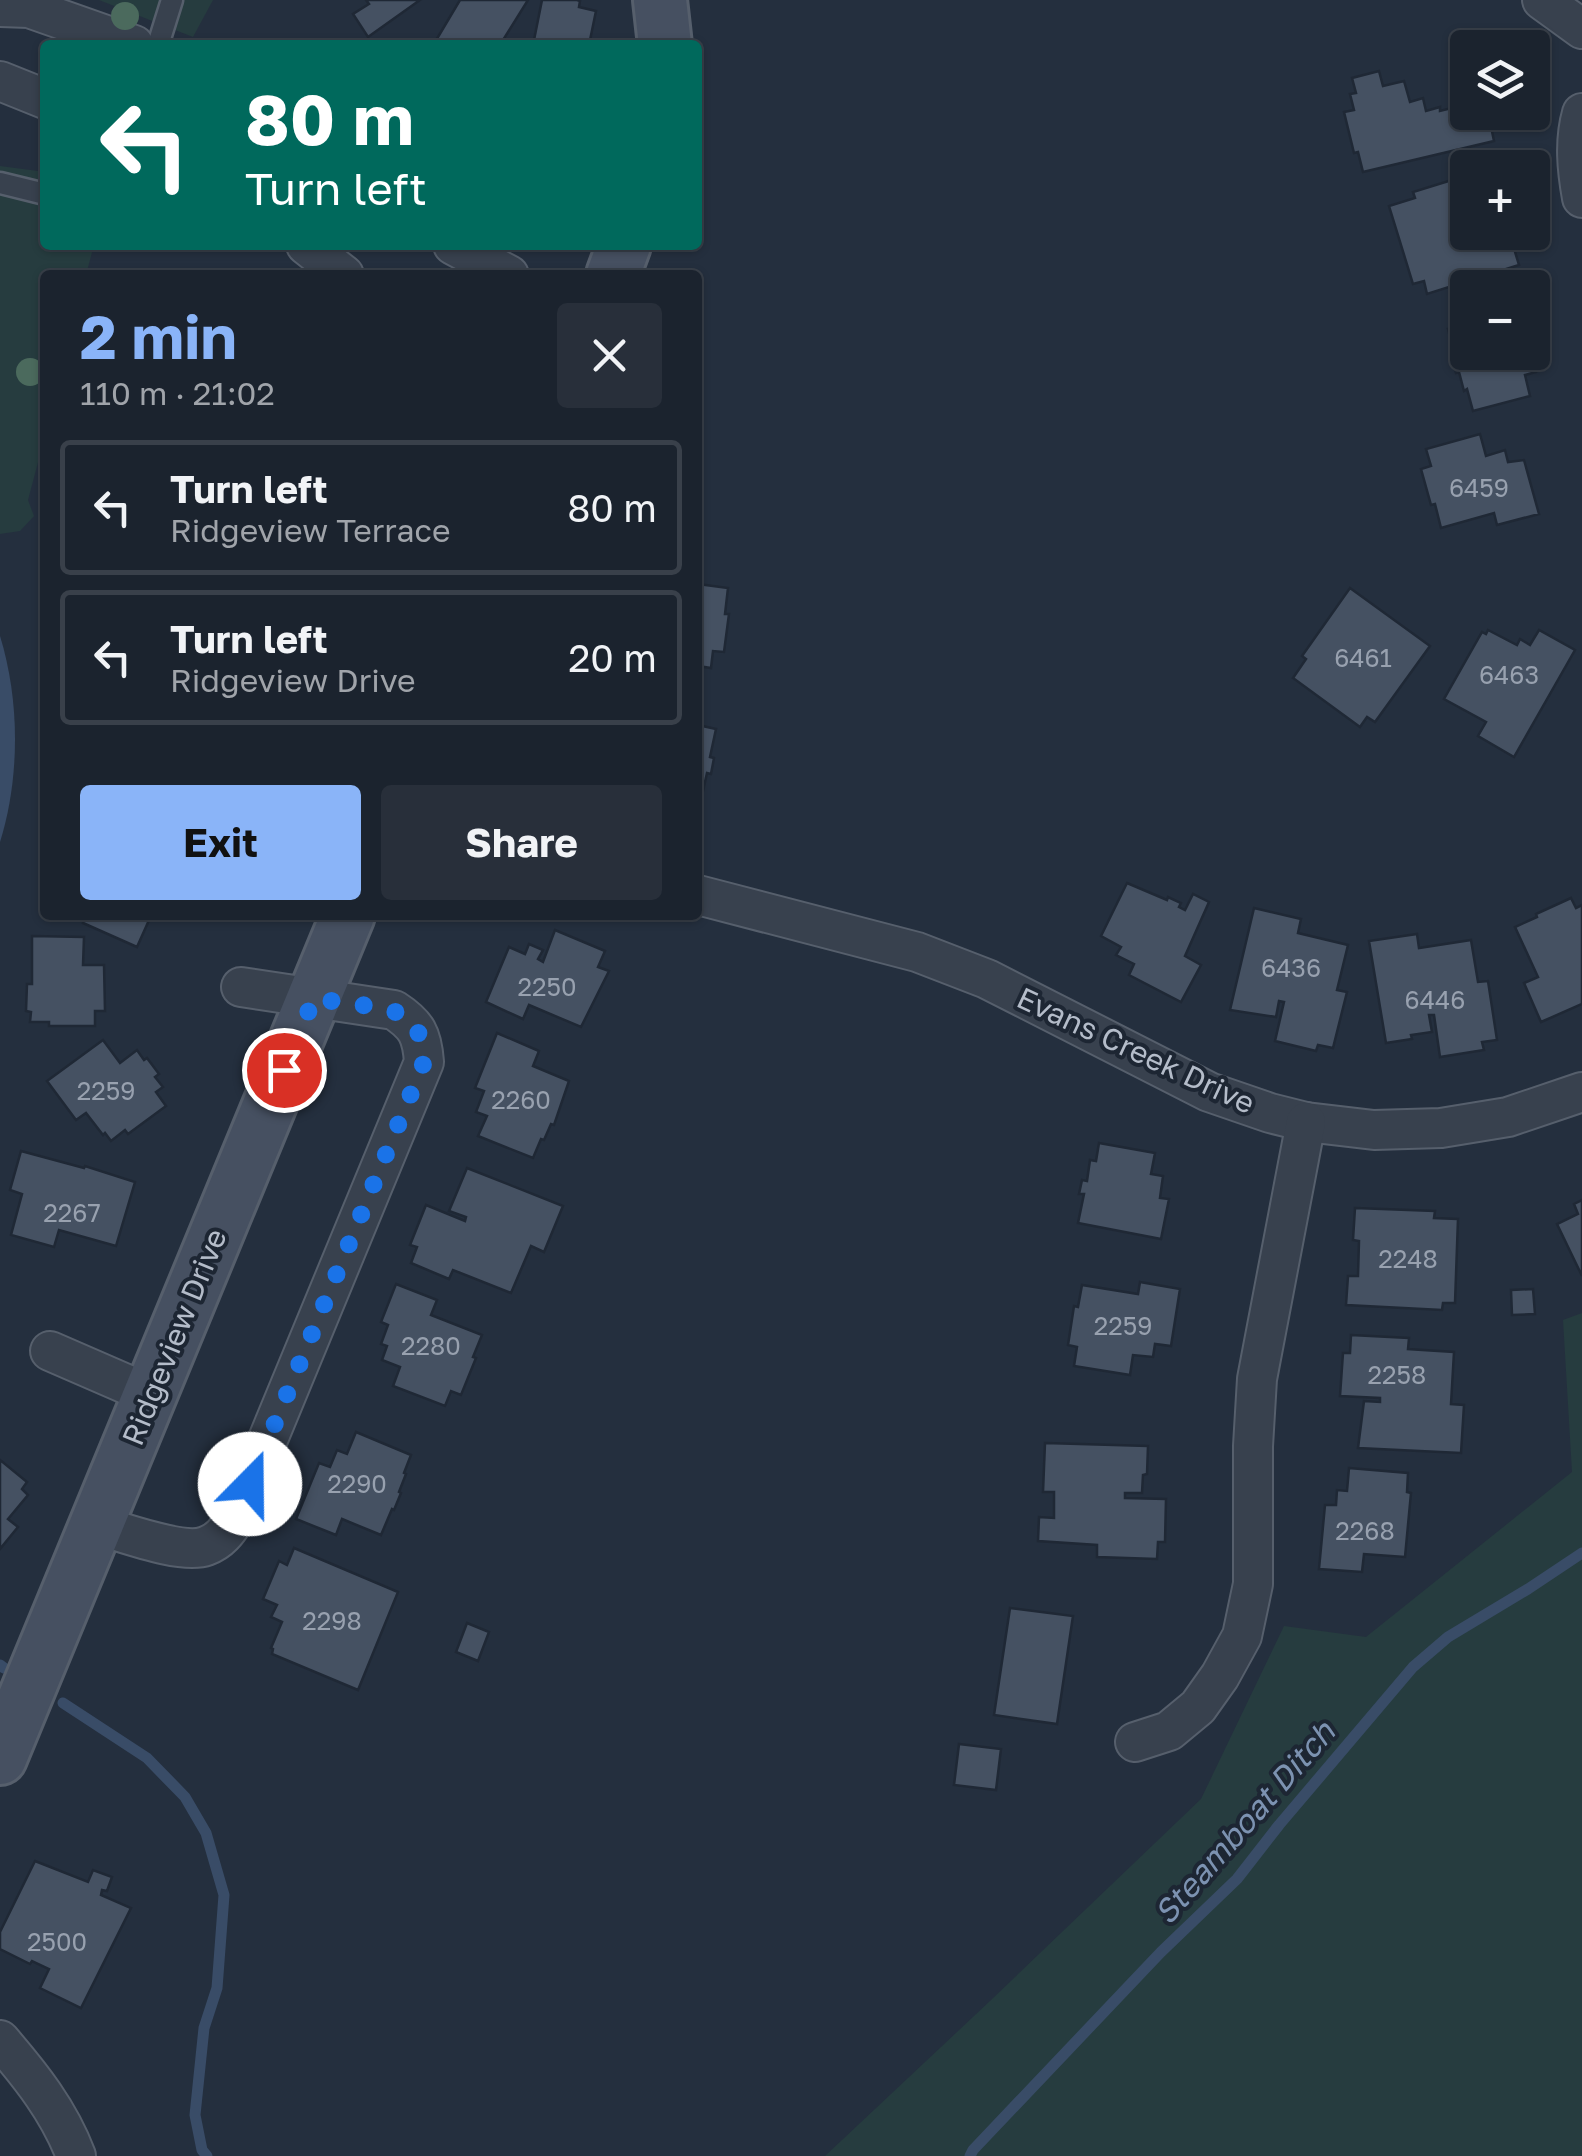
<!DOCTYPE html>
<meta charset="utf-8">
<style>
:root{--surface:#1b232e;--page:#282f3a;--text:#f1f3f6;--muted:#a0a4aa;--line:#39404a;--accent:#8ab4f8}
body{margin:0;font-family:"Golos Text",sans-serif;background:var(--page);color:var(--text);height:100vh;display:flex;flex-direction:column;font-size:38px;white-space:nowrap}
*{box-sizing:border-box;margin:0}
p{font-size:32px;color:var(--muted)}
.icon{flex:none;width:55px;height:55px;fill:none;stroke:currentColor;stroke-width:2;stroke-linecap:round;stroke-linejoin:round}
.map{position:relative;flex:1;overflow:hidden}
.drawer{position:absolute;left:40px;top:270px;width:662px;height:650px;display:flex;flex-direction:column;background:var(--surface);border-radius:10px;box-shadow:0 2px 8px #0004,0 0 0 2px var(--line)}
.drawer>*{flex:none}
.top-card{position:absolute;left:40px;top:40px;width:662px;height:210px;border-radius:10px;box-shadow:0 2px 8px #0004,0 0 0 2px var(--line);background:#00695c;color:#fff;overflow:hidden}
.tools{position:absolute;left:1450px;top:30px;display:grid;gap:20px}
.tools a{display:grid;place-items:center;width:100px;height:100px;border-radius:10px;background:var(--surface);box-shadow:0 2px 8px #0004,0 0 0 2px var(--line);font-size:50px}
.pin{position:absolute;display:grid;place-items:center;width:85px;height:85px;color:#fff;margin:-42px;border:5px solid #fff;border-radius:50%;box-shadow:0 2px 10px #0007}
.me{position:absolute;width:110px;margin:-55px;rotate:22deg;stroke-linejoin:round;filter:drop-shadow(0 0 8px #0008)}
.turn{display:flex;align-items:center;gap:35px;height:210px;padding:0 40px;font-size:45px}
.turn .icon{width:130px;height:130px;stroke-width:2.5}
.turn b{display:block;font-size:70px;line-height:85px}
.round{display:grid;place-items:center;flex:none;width:105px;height:105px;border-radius:10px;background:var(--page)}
.head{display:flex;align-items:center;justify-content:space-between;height:170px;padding:0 40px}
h1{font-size:60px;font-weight:700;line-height:75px;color:var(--accent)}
.primary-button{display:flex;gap:20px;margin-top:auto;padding:20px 40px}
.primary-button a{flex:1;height:115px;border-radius:10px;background:var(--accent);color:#111;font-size:40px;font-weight:700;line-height:115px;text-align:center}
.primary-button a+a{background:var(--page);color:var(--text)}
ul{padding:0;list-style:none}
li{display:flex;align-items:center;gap:30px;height:135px;margin:0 20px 15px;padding:0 20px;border:5px solid var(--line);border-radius:10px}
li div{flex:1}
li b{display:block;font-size:38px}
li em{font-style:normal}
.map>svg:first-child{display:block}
</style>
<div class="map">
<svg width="1582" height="2156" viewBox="0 0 1582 2156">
<rect width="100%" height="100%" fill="#242f3e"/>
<!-- green -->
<g fill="#263c3f">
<path d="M 99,0 L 213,0 L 193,37 Z"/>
<path d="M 45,154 L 45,245 L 94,245 L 86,275 L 45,275 L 45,436 L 28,500 L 34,516 L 20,531 L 0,534 L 0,166 L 38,171 Z"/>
<path d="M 1582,1313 L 1582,2156 L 825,2156 L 990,2001 L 1201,1799 L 1284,1626 L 1366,1637 L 1572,1472 L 1563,1320 Z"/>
</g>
<!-- water -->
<path fill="#394c67" d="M 0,636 C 20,701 20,778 0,842 Z"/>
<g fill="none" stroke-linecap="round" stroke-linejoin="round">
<!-- stream -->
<g stroke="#394c67" stroke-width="11">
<path d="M 0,1665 L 4,1668"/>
<path d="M 63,1703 L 147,1758 L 185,1797 L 206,1833 L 224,1895 L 217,1988 L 204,2028 L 195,2115 L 202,2150 L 207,2156"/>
<path d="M 970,2156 L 973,2150 L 1161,1952 L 1237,1879 L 1279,1825 L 1413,1667 L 1448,1637 L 1528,1589 L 1582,1553"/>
</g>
</g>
<!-- building -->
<g fill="#455162" stroke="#1f2835" stroke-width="2.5">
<path d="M 366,0 L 420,0 L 368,37 L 353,14 L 369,4 Z"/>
<path d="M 460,0 L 528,0 L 500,45 L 437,45 L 435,42 Z"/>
<path d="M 542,0 L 577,0 L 580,1 L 579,7 L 596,11 L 589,45 L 533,45 Z"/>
<path d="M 1379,71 L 1383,86 L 1404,81 L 1410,102 L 1423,98 L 1426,111 L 1440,107 L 1440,111 L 1468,104 L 1468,112 L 1488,112 L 1494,141 L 1363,172 L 1358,152 L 1354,153 L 1344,112 L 1354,110 L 1350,94 L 1356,93 L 1352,78 Z"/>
<path d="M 1468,175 L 1468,232 L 1509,232 L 1519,265 L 1427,294 L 1424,281 L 1413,284 L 1389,206 L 1415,198 L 1413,192 Z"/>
<path d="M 1532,317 L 1541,350 L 1532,352 Z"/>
<path d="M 1468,324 L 1468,352 L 1530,352 L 1536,372 L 1525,375 L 1530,396 L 1473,411 L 1467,389 L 1464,391 L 1459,372 L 1456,373 L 1451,357 L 1455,356 L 1448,329 Z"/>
<path d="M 1480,434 L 1486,456 L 1505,450 L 1508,462 L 1524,460 L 1539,514 L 1497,525 L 1494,513 L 1441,528 L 1435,504 L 1431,505 L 1421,469 L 1431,466 L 1426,449 Z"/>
<path d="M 698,584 L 728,588 L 725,614 L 729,614 L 724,652 L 713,651 L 711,668 L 698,666 Z"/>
<path d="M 1350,588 L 1430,646 L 1375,722 L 1367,717 L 1360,727 L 1293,678 L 1306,659 L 1302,656 Z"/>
<path d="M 1488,630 L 1517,645 L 1520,639 L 1530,645 L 1539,630 L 1575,650 L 1514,757 L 1478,736 L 1486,722 L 1444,699 L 1482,632 L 1486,634 Z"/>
<path d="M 698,725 L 716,729 L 710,757 L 714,758 L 711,774 L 707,773 L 703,791 L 699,791 L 698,799 Z"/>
<path d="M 1127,883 L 1167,900 L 1168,897 L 1181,903 L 1179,907 L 1185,910 L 1193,894 L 1209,902 L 1185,956 L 1201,965 L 1181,1002 L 1129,975 L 1134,964 L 1116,955 L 1121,947 L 1101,936 Z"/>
<path d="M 1571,898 L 1576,908 L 1582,905 L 1582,1004 L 1541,1022 L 1524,983 L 1538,977 L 1515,927 L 1537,917 L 1536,914 Z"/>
<path d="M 1254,908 L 1301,919 L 1298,933 L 1348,945 L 1337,990 L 1347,992 L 1333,1048 L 1318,1045 L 1316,1051 L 1275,1041 L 1284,1002 L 1279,1001 L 1276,1017 L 1230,1010 Z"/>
<path d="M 86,915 L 154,915 L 152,919 L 150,918 L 137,947 L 83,923 Z"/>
<path d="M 555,930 L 605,951 L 598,967 L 609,971 L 581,1027 L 529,1005 L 523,1019 L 486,1002 L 509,947 L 525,954 L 529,944 L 543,950 L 538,959 L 543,962 Z"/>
<path d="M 1417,934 L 1419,948 L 1471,940 L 1478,982 L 1488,981 L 1497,1040 L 1482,1042 L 1484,1050 L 1440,1057 L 1434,1015 L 1429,1015 L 1432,1032 L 1411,1035 L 1412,1039 L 1386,1043 L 1369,941 Z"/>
<path d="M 32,936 L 84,937 L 83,965 L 104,965 L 105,1011 L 95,1011 L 95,1026 L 49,1026 L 49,1022 L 30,1022 L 31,1012 L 26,1011 L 27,984 L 32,984 Z"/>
<path d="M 497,1033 L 539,1051 L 533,1066 L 569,1081 L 554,1125 L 551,1124 L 544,1140 L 541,1139 L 533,1158 L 478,1136 L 487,1116 L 476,1112 L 484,1091 L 475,1088 Z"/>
<path d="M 103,1040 L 120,1063 L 137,1050 L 144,1060 L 147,1058 L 159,1074 L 155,1077 L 163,1087 L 156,1092 L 166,1106 L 128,1134 L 125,1130 L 111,1141 L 105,1133 L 103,1135 L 86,1113 L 76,1120 L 47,1081 Z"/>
<path d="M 1099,1143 L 1155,1153 L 1151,1174 L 1163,1176 L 1160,1198 L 1169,1199 L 1161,1239 L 1078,1223 L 1084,1194 L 1079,1194 L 1082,1180 L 1087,1181 L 1090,1160 L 1096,1161 Z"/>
<path d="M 21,1151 L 84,1168 L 85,1166 L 135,1182 L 116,1246 L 59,1230 L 54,1247 L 11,1235 L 22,1194 L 10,1190 Z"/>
<path d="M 467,1168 L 563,1206 L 544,1252 L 531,1246 L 511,1293 L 453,1270 L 449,1279 L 411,1263 L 417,1247 L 410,1245 L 426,1205 L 465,1221 L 466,1217 L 449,1211 Z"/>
<path d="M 1582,1200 L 1582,1276 L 1557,1224 L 1578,1214 L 1574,1204 Z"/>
<path d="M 1355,1208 L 1435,1211 L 1434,1218 L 1458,1219 L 1455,1303 L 1443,1303 L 1442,1310 L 1346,1305 L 1348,1276 L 1358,1276 L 1359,1241 L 1353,1240 Z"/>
<path d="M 1140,1282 L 1180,1289 L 1171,1346 L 1155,1344 L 1153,1357 L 1133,1355 L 1130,1375 L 1074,1366 L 1077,1347 L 1068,1345 L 1074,1306 L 1078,1307 L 1082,1285 L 1138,1294 Z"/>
<path d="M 396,1284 L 437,1300 L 431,1315 L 482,1335 L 473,1357 L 476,1358 L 461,1395 L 451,1391 L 445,1406 L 393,1386 L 400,1367 L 382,1360 L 387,1346 L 381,1344 L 388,1325 L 381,1322 Z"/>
<path d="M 1533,1289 L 1535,1314 L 1512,1315 L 1511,1290 Z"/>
<path d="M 1351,1335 L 1409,1338 L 1408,1349 L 1454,1352 L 1451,1404 L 1464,1405 L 1461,1453 L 1358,1448 L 1364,1401 L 1380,1402 L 1380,1398 L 1340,1396 L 1343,1353 L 1350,1353 Z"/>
<path d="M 356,1432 L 411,1455 L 404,1473 L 406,1474 L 399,1492 L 401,1493 L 394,1510 L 392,1509 L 381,1535 L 342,1519 L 336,1535 L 296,1519 L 319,1463 L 330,1467 L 337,1450 L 347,1454 Z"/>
<path d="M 1045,1443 L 1148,1446 L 1147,1474 L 1143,1475 L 1142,1493 L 1125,1493 L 1125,1498 L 1166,1499 L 1165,1542 L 1158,1542 L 1157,1559 L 1097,1557 L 1097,1545 L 1038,1541 L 1039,1517 L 1054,1518 L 1054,1492 L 1043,1492 Z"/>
<path d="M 0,1460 L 27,1482 L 22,1489 L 28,1495 L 8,1519 L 18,1527 L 0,1549 Z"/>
<path d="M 1349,1468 L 1408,1473 L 1407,1492 L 1411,1493 L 1405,1557 L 1364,1554 L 1362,1572 L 1319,1569 L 1325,1505 L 1336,1505 L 1337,1490 L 1347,1491 Z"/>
<path d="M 294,1548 L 398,1592 L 358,1690 L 272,1654 L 273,1649 L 271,1648 L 282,1622 L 271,1617 L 277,1605 L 263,1599 L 279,1561 L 287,1565 Z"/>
<path d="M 1010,1608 L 1073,1616 L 1057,1724 L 994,1715 Z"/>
<path d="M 467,1623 L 489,1632 L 478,1661 L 456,1652 Z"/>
<path d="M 959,1744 L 1001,1749 L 996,1790 L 954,1785 Z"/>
<path d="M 35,1861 L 88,1882 L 93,1870 L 112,1877 L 107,1891 L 102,1890 L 101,1895 L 131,1908 L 81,2008 L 40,1988 L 49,1969 L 32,1961 L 30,1964 L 0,1949 L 0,1932 Z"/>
</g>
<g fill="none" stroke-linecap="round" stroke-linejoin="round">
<!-- lane casing -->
<g stroke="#565f6c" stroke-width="25">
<g id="lane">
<path d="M 158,45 L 172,0"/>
<path d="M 0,183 L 45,194"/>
</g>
</g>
<!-- street casing -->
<g stroke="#565f6c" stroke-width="42">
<g id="street">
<path d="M 1542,0 L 1582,29"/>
<path d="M 0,7 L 29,8 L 134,45"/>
<path d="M 0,81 L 45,99"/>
<path d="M 1582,113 C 1574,141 1577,170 1582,198"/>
<path d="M 306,245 L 344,275"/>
<path d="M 453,245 L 509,275"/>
<path d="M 698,895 L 917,952 L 987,979 L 1209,1092 L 1270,1113 L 1306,1122 L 1374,1130 L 1441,1128 L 1508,1117 L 1582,1092"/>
<path d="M 50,1351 L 149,1394"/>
<path d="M 97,1525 C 123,1532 182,1555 206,1546 C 220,1541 227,1531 235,1519 L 424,1062 C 422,1035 417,1025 394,1010 L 241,987"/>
<path d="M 1135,1742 L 1169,1731 L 1198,1707 L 1220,1676 L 1242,1636 L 1253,1584 L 1253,1446 L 1257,1379 L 1306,1122"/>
<path d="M 0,2040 C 31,2076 59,2111 76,2156"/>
</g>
</g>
<!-- secondary casing -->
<g stroke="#565f6c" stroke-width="58">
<g id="secondary">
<path d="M 660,0 L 665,45"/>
<path d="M 613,275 L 624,245"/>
<path d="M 0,1758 L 348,915"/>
</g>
</g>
<!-- lane -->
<use href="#lane" stroke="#38414e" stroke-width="20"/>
<!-- street -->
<use href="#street" stroke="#38414e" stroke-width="38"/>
<!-- secondary -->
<use href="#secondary" stroke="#465061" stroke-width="52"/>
</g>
<!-- trees -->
<g fill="#4b6a5d">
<circle cx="125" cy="16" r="14"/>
<circle cx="30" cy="372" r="14"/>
</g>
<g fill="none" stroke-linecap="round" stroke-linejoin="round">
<!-- route -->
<path stroke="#1a73e8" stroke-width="18" stroke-dasharray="0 32.4" d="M 250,1484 L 424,1062 C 421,1015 403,1011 362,1005 C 346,1003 330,1001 314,998 L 284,1070"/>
</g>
<g text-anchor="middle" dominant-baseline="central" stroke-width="8" stroke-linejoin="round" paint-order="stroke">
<!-- number labels -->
<g font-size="25" fill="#98a1af">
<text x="1479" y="487">6459</text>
<text x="1363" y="657">6461</text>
<text x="1509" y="674">6463</text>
<text x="1291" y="967">6436</text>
<text x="547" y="986">2250</text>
<text x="1435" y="999">6446</text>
<text x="106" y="1090">2259</text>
<text x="521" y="1099">2260</text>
<text x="72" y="1212">2267</text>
<text x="1408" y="1258">2248</text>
<text x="1123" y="1325">2259</text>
<text x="431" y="1345">2280</text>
<text x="1397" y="1374">2258</text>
<text x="357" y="1483">2290</text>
<text x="1365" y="1530">2268</text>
<text x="332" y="1620">2298</text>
<text x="57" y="1941">2500</text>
</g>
<!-- street labels -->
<g font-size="30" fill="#b4bcc9" stroke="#1d2633">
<text transform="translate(1136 1050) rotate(25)">Evans Creek Drive</text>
<text transform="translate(174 1337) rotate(-68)">Ridgeview Drive</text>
</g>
<!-- water labels -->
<g font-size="32" font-style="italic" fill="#7c92b1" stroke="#1d2633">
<text transform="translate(1244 1822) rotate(-49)">Steamboat Ditch</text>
</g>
</g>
</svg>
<div class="tools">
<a><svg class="icon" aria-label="layers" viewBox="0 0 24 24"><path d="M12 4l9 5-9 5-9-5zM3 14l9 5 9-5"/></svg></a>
<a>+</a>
<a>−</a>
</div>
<div class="pin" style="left:284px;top:1070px;background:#d93025"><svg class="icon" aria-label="arrive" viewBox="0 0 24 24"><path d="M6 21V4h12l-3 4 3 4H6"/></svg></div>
<svg class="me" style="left:250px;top:1484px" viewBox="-20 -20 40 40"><circle r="19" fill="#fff"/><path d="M0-13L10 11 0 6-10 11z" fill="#1a73e8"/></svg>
<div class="top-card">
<div class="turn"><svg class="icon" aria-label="left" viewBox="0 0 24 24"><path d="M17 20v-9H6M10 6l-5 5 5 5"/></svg><div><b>80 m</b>Turn left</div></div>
</div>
<section class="drawer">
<div class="head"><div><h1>2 min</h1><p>110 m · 21:02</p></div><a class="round"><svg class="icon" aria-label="close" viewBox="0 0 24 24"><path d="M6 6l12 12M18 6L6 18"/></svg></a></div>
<ul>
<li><svg class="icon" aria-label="left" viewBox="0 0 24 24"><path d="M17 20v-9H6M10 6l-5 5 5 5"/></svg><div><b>Turn left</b><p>Ridgeview Terrace</p></div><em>80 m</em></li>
<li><svg class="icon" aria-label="left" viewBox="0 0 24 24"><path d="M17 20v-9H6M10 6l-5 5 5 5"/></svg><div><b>Turn left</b><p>Ridgeview Drive</p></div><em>20 m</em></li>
</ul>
<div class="primary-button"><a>Exit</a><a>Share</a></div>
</section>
</div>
